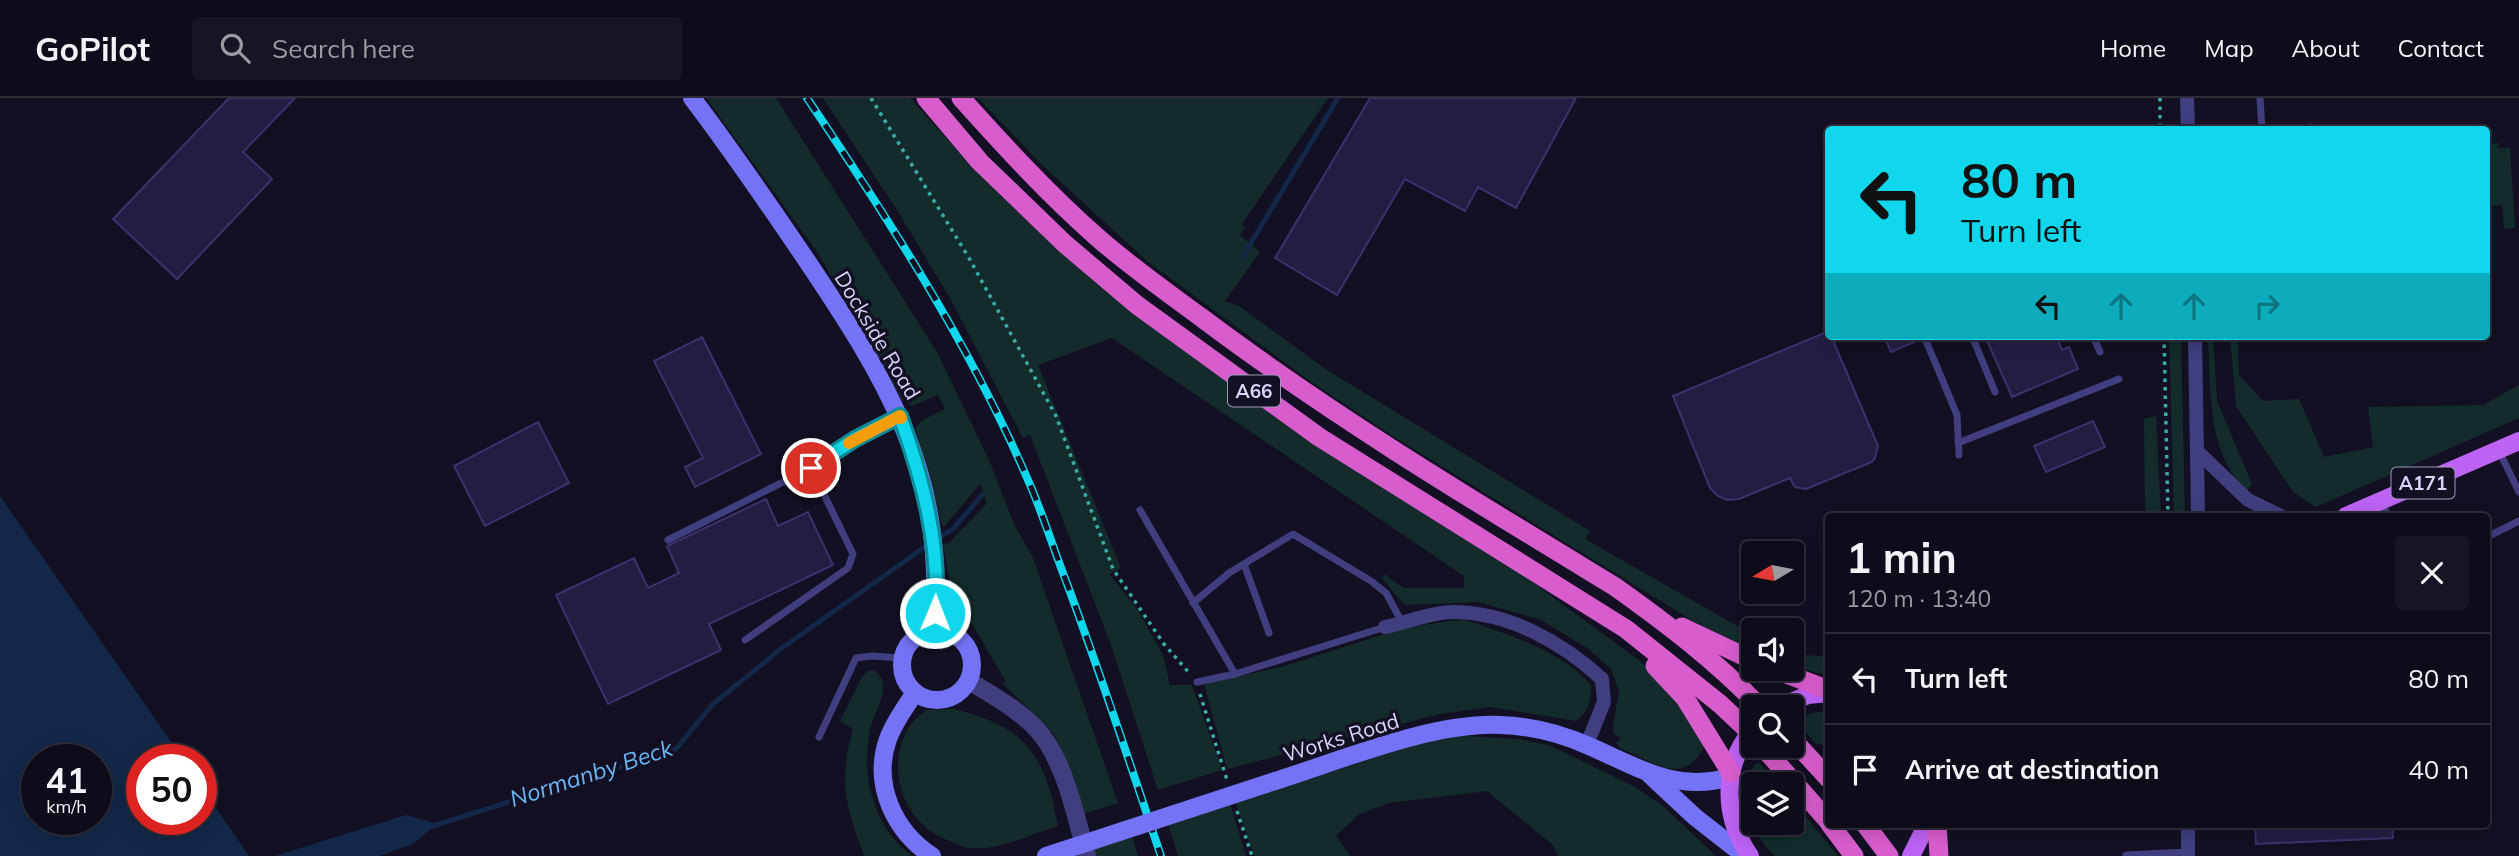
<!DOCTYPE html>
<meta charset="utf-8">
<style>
:root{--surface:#0e0c1a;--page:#171523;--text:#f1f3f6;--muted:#9b9ba2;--line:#2e2c39}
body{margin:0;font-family:Mulish,sans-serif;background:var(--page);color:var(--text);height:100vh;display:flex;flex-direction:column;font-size:26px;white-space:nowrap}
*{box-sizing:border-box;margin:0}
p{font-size:23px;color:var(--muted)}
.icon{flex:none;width:38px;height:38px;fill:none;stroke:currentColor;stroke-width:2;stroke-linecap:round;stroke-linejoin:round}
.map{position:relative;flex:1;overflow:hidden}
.details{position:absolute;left:1825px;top:415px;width:665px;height:315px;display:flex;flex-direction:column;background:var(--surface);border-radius:7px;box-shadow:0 4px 18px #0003,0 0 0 2px var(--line)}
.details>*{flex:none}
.hud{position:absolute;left:1825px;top:28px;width:665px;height:214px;border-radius:7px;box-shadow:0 4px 18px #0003,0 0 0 2px var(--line);background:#10d7ec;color:#111;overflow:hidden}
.needle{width:46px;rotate:260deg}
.fabs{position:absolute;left:1741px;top:443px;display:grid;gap:14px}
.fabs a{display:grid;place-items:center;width:63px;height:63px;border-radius:7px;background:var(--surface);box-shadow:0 4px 18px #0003,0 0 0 2px var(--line);font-size:35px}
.speed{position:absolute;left:21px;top:646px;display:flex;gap:14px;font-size:35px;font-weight:700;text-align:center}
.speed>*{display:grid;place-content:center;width:91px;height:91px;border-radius:50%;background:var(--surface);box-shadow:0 4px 18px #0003,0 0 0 2px var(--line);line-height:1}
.speed small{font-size:18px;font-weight:400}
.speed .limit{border:10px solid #d22;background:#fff;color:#111}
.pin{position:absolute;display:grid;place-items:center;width:60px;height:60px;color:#fff;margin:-30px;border:4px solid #fff;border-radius:50%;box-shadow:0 2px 7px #0007}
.me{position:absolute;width:77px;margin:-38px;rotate:1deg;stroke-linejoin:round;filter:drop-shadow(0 0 5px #0008)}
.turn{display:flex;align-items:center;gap:24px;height:147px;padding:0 21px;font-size:32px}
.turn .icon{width:91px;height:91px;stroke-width:2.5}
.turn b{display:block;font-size:49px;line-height:60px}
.lanes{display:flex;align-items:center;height:66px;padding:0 21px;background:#0003;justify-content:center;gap:35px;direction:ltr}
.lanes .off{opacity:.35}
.round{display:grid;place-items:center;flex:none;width:74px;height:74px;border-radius:7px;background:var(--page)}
.headline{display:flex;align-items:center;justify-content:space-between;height:119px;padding:0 21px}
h1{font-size:42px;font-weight:700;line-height:52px}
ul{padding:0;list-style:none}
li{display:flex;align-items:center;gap:21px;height:91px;padding:0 21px;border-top:2px solid var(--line)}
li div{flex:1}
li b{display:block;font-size:26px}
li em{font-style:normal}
header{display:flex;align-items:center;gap:42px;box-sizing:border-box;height:98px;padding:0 35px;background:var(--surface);border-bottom:2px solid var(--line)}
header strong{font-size:33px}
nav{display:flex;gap:38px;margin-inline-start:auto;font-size:24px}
.search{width:490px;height:63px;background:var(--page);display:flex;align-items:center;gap:18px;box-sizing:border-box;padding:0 24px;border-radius:7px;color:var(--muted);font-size:26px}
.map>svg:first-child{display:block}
</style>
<header>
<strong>GoPilot</strong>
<div class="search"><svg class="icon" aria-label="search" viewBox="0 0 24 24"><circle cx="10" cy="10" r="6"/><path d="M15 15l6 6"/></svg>Search here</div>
<nav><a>Home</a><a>Map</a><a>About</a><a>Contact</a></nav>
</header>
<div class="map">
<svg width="2519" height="758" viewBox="0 0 2519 758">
<rect width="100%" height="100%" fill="#131023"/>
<!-- green -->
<g fill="#132c2b">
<path d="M 706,0 L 776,0 L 937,254 L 989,362 L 1014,426 L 1033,460 L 1118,705 L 1084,716 L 1076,684 L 1054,636 L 1003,586 L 1005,582 L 971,524 L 953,500 L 943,446 L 950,444 L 987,405 L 980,386 L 943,430 L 915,330 L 923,322 L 945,311 L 938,297 L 912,308 L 902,302 L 818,155 Z"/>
<path d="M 823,0 L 910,0 L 974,71 L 1031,127 L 1142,221 L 1322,350 L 1498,459 L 1640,563 L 1674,598 L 1704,649 C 1682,690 1654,663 1621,651 L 1616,645 L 1621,640 L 1614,636 L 1613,627 L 1619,594 L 1611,571 L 1587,550 L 1541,522 L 1479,504 L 1406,507 L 1402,504 L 1382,480 L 1384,476 L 1404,490 L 1464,490 L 1464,478 L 1112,240 L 1038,267 L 1121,470 L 1109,476 L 1138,512 L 1163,557 L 1170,587 L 1192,587 L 1222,672 L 1158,692 L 1111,547 L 1030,337 L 1023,340 L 951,202 L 897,112 Z"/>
<path d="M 978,0 L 1328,0 L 1242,126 L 1245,129 L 1240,137 L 1260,154 L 1225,203 L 1239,208 L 1324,270 L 1590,433 L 1585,441 L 1753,537 L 1753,552 L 1693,523 L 1394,339 L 1310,283 L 1147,163 L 1041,66 Z"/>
<path d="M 2501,45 L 2496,50 L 2510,50 L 2515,130 L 2504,131 L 2502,107 L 2487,108 L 2487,46 Z"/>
<path d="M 2169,238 L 2181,238 L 2185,418 L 2174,418 Z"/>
<path d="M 2208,238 L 2213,238 L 2217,303 L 2252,386 L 2247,392 C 2206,356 2211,287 2208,238 Z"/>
<path d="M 2230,238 L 2238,238 L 2239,277 L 2263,303 L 2299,301 L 2324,359 L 2373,349 L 2368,309 L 2483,307 L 2519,287 L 2519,320 L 2316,409 L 2293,394 L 2236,308 Z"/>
<path d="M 2156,318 L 2161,418 L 2145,418 L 2144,321 Z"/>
<path d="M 1463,521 C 1507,536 1560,552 1591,587 C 1591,602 1589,614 1576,623 L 1490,609 L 1440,616 L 1227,671 L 1204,586 L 1285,568 L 1403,530 Z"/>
<path d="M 1792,552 L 1807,557 L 1829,559 L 1829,578 L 1792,568 Z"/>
<path d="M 874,572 C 880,577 884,583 883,591 C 882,604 873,618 870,632 C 860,678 874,730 912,758 L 864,758 C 846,710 838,682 853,631 L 840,623 L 862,579 L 868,573 Z"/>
<path d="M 954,611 C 1026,629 1045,656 1058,728 C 1031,736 999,753 970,750 C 962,749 953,744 945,741 C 902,723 884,667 910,628 C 914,622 921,617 926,612 Z"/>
<path d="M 1817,614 L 1829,614 L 1829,647 L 1816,646 L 1795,621 Z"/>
<path d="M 1462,638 L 1518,641 L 1551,648 L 1633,688 L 1663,708 L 1716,758 L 1558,758 L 1553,747 L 1487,693 L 1389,705 L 1358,717 L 1336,738 L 1350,758 L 1254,758 L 1236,705 L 1431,641 Z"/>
<path d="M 1759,665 L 1779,686 L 1754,686 L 1754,724 L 1792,724 L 1792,701 L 1838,758 L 1775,758 C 1749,734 1743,698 1754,666 Z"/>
<path d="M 1230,706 L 1246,758 L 1178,758 L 1168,726 Z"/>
<path d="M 1132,738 L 1138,758 L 1095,758 L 1092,750 Z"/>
</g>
<!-- water -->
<g fill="#132849" fill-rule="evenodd">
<path d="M 0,398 L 183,661 L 142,662 L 142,721 L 201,721 L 201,688 L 249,758 L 0,758 ZM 37,662 L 96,662 L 96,721 L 37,721 Z"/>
<path d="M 406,717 L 437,726 L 413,746 L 380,758 L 275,758 Z"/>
</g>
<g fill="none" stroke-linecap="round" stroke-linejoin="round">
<!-- stream -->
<g stroke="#132849" stroke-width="5">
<path d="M 1243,158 L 1338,0"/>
<path d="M 937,441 L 954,430 L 982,397"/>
<path d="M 433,728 L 676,651 L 713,606 L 782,550 L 929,446"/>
</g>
</g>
<!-- building -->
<g fill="#241d42" stroke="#3c316d" stroke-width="2">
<path d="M 229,0 L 295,0 L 243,54 L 272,81 L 177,181 L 113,121 Z"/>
<path d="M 1370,0 L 1576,0 L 1516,110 L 1478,89 L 1465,113 L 1405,81 L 1337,197 L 1275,160 Z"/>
<path d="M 1829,233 L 1878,348 L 1875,360 L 1872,364 L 1806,391 L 1795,389 L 1790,380 L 1739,401 L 1727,402 L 1718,398 L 1710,390 L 1673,298 Z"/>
<path d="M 1884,238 L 1918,238 L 1919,242 L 1891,254 Z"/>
<path d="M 1985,238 L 2056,238 L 2062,252 L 2069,249 L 2078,271 L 2012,299 Z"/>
<path d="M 702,239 L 761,356 L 695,389 L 685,369 L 703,360 L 654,263 Z"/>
<path d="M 2093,323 L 2105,349 L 2046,374 L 2034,348 Z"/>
<path d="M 538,324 L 569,385 L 485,428 L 454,368 Z"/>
<path d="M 766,401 L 778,428 L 808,414 L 833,467 L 709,526 L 721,552 L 608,606 L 556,497 L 634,460 L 648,490 L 679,475 L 667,448 Z"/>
<path d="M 2255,726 L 2392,727 L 2393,740 L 2256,746 Z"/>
</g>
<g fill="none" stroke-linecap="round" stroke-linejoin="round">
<!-- path -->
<g stroke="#37ada5" stroke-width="3.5" stroke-dasharray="3.5 5" stroke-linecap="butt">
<path d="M 871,0 L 969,160 L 1056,318 L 1113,471 L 1164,546 L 1191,577"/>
<path d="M 2160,0 L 2160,32"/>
<path d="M 2164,238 L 2168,418"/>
<path d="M 1200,596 L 1227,682"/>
<path d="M 1237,713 L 1252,758"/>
</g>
<!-- service -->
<g stroke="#403e7e" stroke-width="7">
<path d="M 2260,0 L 2262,32"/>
<path d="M 2290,32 L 2310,29 L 2325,32"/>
<path d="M 1924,238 L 1957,317 L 1959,357"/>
<path d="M 1972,238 L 1995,294"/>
<path d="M 2093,238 L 2100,254"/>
<path d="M 1958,345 L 2119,281"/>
<path d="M 2499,353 L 2519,394"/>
<path d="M 2381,404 L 2388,418"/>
<path d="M 1140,412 L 1235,576"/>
<path d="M 2487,439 L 2519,423"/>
<path d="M 668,442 L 811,370 L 855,341 L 899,318"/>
<path d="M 1244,466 L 1269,535"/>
<path d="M 1193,505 L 1229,475 L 1293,436 L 1371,483 L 1386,495 L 1403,526"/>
<path d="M 745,542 L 848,470 L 853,456 L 811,370"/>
<path d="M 1197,584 L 1235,576 L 1385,529"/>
<path d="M 819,639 L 856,560 L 872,558 L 901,560"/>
<path d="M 2126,757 L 2188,754"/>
</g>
<!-- minor -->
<g stroke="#403e7e" stroke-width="14">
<path d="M 2187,0 L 2188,32"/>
<path d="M 2195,238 L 2198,418"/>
<path d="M 2198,354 L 2248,402 L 2281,418"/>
<path d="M 1385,529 C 1406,525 1431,514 1453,514 C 1509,514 1563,545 1602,581 L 1604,604 L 1587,646"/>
<path d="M 2188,758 L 2188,726"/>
</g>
<!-- tertiary -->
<path stroke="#403e7e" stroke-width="18" d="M 969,583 C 996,599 1032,619 1048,646 C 1069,680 1076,721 1087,758"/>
<!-- secondary -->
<g stroke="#7472f5" stroke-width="18">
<path d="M 692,0 C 731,51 767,104 803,157 C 885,279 948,377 933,531"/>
<circle cx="937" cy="567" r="35"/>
<path d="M 915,595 C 905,609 894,625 888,641 C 872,686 894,733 932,758"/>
<path d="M 1650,677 L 1695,719 L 1745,758"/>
<path d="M 1275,683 C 1342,662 1431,624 1501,627 C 1531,628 1562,636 1589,648 C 1637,669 1676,695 1730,679"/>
</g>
<!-- primary -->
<g stroke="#bd63f4" stroke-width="18">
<path d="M 2346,418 L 2519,343"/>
<path d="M 1779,609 L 1808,597 L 1829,595"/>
<path d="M 1750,758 C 1723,719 1721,667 1754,630"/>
<path d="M 1911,758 L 1927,726"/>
</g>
<!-- trunk -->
<g stroke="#d85dcc" stroke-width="19">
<path d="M 926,0 L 980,64 L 1065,146 L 1137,207 L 1319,339 L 1626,531 L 1720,606 L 1754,638"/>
<path d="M 961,0 C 1004,48 1049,97 1098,140 C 1131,169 1167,194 1202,220 C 1334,319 1474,403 1614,488 C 1666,525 1716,563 1760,609"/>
<path d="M 1682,529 L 1754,563"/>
<path d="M 1655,568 L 1685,600 L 1731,675"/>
<path d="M 1770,570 L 1829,592"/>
<path d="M 1792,641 L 1829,681"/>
<path d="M 1762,648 L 1829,724"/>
<path d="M 1830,726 L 1854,758"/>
<path d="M 1865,726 L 1889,758"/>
<path d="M 1937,726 L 1939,758"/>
</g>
<!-- rail casing -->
<g stroke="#10d7ec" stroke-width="8">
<path id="rail" d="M 807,0 C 891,125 972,250 1031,389 C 1044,420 1054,452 1066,483 C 1100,574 1130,666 1161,758"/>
</g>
<!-- rail -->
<use href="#rail" stroke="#131023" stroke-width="5" stroke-dasharray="16" stroke-linecap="butt"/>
<!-- secondary-bridge -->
<path stroke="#7472f5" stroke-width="18" d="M 1046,758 L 1275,683"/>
</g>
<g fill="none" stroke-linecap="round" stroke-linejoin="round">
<!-- route casing -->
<g stroke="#0a8c99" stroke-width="18">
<path id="route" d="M 811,370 L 855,341 L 900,318 C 922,380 941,447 935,515"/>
</g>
<!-- route -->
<use href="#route" stroke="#10d7ec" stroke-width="12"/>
<!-- slow -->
<path stroke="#f59e0b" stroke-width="12" d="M 849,345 L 900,318 L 901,320"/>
</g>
<g text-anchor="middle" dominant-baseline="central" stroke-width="7" stroke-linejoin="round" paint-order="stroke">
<!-- shield labels -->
<g fill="#131023" stroke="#9d99bb" stroke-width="2">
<rect x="1228" y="277.5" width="52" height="31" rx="5"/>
<rect x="2391.5" y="369.5" width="63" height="31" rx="5"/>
</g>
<g font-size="19" font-weight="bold" fill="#d8d4fc">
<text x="1254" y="293">A66</text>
<text x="2423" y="385">A171</text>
</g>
<!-- street labels -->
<g font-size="21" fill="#d8d4fc" stroke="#131023">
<text transform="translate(878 237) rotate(59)">Dockside Road</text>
<text transform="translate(1341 639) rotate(-17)">Works Road</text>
</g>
<!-- water labels -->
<g font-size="23" font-style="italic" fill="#69b5f5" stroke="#131023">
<text transform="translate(591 675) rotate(-18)">Normanby Beck</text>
</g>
</g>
</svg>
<div class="fabs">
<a><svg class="needle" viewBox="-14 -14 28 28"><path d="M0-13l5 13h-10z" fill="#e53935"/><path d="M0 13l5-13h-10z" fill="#9b9ba2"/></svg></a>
<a><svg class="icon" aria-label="sound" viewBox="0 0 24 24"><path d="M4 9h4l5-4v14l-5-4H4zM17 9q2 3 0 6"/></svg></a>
<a><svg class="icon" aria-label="search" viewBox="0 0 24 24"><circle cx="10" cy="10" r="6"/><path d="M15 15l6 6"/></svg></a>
<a><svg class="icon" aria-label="layers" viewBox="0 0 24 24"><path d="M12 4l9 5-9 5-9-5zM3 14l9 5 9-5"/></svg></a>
</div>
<div class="speed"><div>41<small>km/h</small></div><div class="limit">50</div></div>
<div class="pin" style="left:811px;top:370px;background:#d93025"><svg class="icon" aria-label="arrive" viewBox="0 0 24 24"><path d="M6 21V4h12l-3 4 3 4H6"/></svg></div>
<svg class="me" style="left:935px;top:515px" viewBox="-20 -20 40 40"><circle r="17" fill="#10d7ec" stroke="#fff" stroke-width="3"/><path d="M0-11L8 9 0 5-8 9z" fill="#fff"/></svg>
<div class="hud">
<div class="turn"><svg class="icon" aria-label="left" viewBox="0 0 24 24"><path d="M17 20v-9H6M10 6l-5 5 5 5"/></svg><div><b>80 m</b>Turn left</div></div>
<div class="lanes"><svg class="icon" aria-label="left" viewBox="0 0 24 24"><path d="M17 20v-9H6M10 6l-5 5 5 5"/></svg><svg class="icon off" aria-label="ahead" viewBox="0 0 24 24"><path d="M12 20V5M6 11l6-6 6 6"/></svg><svg class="icon off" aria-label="ahead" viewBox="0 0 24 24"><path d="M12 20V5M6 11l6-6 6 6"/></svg><svg class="icon off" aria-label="right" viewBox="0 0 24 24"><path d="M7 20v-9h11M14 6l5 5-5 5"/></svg></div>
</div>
<section class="details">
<div class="headline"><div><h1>1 min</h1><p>120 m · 13:40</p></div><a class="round"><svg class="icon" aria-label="close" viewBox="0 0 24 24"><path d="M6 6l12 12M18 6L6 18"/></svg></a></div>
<ul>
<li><svg class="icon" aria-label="left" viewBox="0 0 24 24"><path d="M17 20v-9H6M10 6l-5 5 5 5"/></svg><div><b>Turn left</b></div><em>80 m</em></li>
<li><svg class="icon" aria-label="arrive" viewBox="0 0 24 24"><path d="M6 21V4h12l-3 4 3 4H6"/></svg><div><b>Arrive at destination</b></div><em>40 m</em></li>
</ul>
</section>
</div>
